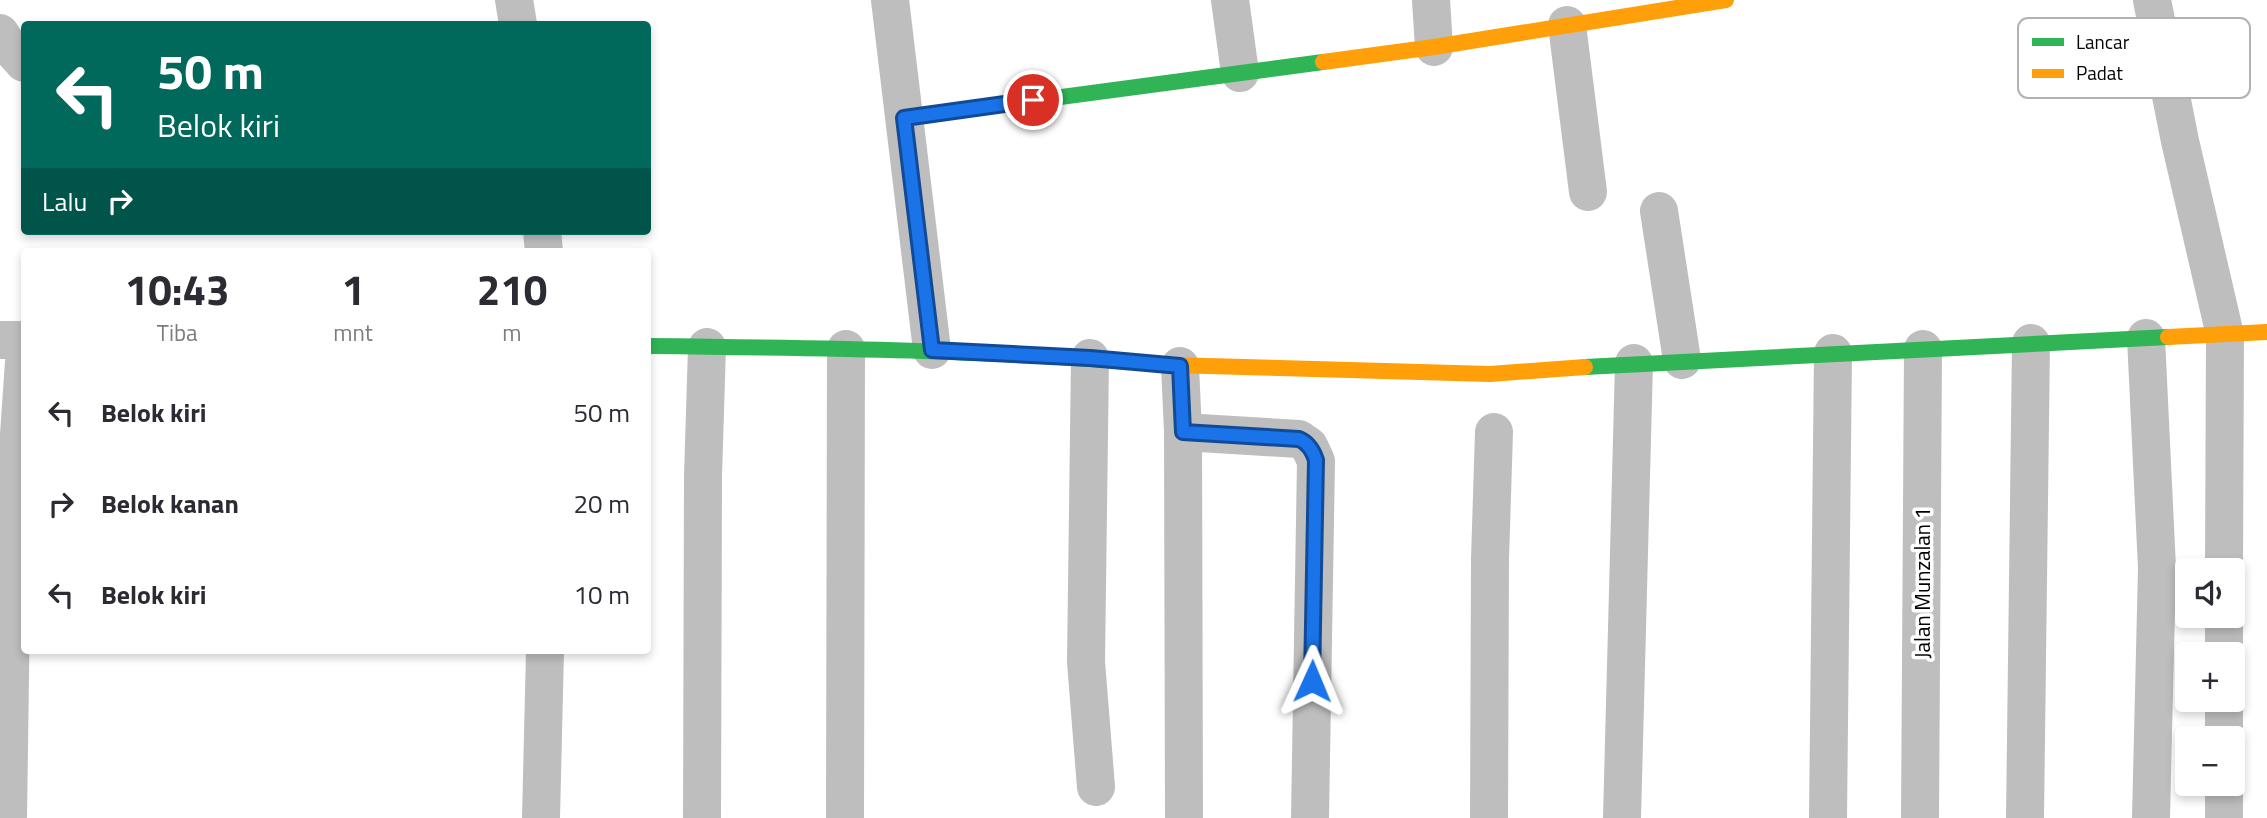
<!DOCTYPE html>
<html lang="id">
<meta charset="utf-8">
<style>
:root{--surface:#fff;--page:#f7f7f7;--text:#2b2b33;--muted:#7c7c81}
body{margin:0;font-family:"Titillium Web",sans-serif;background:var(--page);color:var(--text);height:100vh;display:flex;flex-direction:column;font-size:26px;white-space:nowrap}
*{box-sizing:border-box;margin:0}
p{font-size:23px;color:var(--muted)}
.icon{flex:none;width:38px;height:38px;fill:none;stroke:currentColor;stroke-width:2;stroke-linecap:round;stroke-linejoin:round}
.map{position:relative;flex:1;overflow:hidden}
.details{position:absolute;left:21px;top:248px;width:630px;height:406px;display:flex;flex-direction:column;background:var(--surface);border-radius:7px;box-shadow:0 4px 10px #0003}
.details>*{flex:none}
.guide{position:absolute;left:21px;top:21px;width:630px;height:214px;border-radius:7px;box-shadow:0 4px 10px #0003;background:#00695c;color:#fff;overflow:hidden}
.tools{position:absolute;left:2175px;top:558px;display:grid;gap:14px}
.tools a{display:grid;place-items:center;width:70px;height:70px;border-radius:7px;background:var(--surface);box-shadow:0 4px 10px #0003;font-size:35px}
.pin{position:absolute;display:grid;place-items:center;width:60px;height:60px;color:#fff;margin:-30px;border:4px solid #fff;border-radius:50%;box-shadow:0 2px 7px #0007}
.me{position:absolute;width:77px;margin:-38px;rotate:1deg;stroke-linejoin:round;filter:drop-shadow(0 0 5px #0008)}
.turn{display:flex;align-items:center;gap:24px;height:147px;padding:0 21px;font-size:32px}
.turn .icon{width:91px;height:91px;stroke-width:2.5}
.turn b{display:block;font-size:49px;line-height:60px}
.then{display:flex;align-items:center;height:66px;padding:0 21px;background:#0003;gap:14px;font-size:26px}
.eta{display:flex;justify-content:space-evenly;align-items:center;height:119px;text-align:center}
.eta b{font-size:42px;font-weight:700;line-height:49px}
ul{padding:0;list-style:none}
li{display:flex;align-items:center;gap:21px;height:91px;padding:0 21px}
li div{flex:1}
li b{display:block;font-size:26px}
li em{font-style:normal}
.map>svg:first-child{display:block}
</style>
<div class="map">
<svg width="2267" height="818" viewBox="0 0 2267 818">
<rect width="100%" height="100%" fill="#fff"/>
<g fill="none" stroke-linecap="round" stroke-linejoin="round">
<!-- street -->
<g stroke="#bebebe" stroke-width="38">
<path d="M 514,0 L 518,24"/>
<path d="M 890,0 L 932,350"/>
<path d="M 1230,0 L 1240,73"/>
<path d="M 1431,0 L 1434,47"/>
<path d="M 2152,0 L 2180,141 L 2225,335 L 2224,570"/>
<path d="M 1567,25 L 1588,192"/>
<path d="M 0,33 L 7,44 L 24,63"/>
<path d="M 1659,211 L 1682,360"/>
<path d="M 542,231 L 544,252"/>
<path d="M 2146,338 L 2157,568 L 2151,818"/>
<path d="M 0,340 L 24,340"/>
<path d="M 1090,358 L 1086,662 L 1096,787"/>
<path d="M 1180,366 L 1183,432 L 1184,818"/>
<path d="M 1183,432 L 1299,439 L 1309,446 L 1316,461 L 1310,818"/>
<path d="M 2224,654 L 2224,616"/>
<path d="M 2224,738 L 2224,700"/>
<path d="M 8,818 L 12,536 L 24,362"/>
<path d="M 541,818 L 545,651"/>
<path d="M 702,818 L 703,476 L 707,347"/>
<path d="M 845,818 L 846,349"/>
<path d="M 1489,818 L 1490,559 L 1494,432"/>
<path d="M 1622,818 L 1634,363"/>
<path d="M 1828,818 L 1833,353"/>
<path d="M 1920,818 L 1923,349"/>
<path d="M 2025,818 L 2031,343"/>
<path d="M 2224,818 L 2224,784"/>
</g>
<!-- fast -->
<g stroke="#30b455" stroke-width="16">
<path d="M 904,118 L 1323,62"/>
<path d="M 648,346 C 823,348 997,350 1171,365"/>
<path d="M 1585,367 L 2168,337"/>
</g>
<!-- slow -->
<g stroke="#ff9f0a" stroke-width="16">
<path d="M 1323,62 L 1434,47 L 1726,0"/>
<path d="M 2168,337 L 2267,332"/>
<path d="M 1171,365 L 1490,374 L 1585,367"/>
</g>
</g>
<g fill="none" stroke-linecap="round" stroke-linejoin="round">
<!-- route casing -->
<g stroke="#114b97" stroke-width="18">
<path id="route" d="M 1033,100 L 904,118 L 932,350 L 1090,358 L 1180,366 L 1183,432 L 1299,439 C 1309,443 1313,451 1316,460 L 1312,681"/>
</g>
<!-- route -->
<use href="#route" stroke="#1a73e8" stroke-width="12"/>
</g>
<g text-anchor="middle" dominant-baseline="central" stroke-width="7" stroke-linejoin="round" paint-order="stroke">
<!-- street labels -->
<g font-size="21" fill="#000" stroke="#fff">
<text transform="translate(1922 583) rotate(-90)">Jalan Munzalan 1</text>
</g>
</g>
<!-- legend -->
<rect x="2018" y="18" width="232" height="80" rx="10" fill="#fff" stroke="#b2b2b2" stroke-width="2"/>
<rect x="2032" y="38" width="32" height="8" fill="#30b455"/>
<rect x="2032" y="69" width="32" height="9" fill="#ff9f0a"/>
<g font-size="19" fill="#000">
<text x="2076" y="49">Lancar</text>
<text x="2076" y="80">Padat</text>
</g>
</svg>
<div class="tools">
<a><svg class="icon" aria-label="sound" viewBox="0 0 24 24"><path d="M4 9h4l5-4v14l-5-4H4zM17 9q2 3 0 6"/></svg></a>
<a>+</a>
<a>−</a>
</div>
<div class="pin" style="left:1033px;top:100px;background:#d93025"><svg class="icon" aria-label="arrive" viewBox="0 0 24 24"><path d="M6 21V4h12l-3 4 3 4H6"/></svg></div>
<svg class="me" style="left:1312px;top:681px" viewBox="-20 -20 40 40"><path d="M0-17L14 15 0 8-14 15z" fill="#1a73e8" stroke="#fff" stroke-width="4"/></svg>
<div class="guide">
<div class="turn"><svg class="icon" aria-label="left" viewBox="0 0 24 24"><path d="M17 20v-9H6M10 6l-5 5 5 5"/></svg><div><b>50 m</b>Belok kiri</div></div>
<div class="then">Lalu<svg class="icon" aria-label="right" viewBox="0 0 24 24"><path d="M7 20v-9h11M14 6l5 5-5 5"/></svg></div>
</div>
<section class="details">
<div class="eta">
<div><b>10:43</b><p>Tiba</p></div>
<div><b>1</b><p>mnt</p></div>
<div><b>210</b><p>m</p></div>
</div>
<ul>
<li><svg class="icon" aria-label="left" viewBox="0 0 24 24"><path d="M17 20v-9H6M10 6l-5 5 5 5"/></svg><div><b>Belok kiri</b></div><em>50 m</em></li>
<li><svg class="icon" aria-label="right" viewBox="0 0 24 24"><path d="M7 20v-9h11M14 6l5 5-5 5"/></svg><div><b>Belok kanan</b></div><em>20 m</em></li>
<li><svg class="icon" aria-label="left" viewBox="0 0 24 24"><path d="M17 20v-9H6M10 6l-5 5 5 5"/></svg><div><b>Belok kiri</b></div><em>10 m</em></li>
</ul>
</section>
</div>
